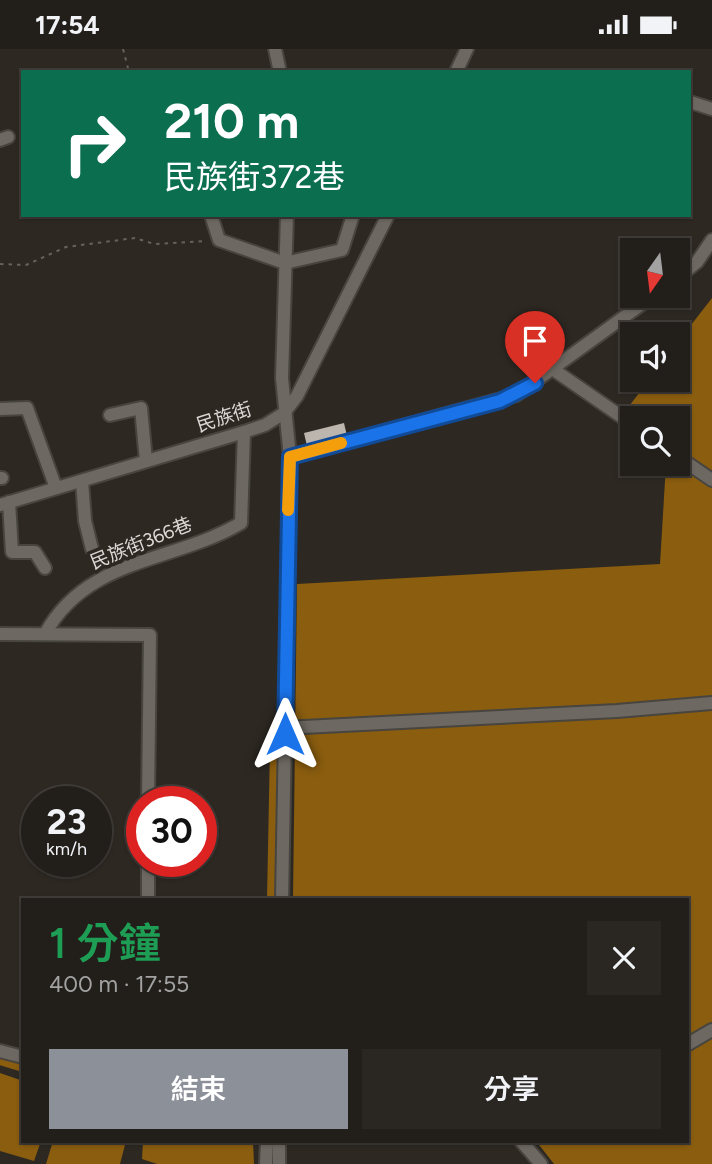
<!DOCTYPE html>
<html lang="zh-TW">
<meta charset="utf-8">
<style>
:root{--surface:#221e1a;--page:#2a2723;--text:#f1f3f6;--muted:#a2a2a2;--line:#3f3c39;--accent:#8c9099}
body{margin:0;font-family:Figtree,"Noto Sans TC",sans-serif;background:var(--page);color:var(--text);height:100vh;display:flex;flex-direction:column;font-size:26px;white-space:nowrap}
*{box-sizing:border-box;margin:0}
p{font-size:23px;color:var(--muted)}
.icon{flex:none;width:38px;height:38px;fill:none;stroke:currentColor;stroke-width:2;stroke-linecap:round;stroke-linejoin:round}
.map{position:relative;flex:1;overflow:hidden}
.drawer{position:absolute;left:21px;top:849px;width:668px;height:245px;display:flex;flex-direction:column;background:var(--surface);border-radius:0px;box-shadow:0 2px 5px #0004,0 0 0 2px var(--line)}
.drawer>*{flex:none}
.guide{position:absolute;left:21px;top:21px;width:670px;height:147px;border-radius:0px;box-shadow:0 2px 5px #0004,0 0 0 2px var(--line);background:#0b6e4f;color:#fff;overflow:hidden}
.needle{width:46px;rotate:194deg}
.tools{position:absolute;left:620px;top:189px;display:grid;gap:14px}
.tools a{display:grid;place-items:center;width:70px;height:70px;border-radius:0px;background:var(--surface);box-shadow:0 2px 5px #0004,0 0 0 2px var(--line);font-size:35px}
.speed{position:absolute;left:21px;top:737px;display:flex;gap:14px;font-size:35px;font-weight:700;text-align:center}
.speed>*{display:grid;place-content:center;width:91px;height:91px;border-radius:50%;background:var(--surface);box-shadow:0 2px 5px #0004,0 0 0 2px var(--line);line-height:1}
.speed small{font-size:18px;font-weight:400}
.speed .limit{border:10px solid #d22;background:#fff;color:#111}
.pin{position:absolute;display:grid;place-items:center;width:60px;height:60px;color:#fff;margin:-72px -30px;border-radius:50% 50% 50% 0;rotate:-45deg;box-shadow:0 0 7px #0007}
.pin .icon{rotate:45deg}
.me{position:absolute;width:77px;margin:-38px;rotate:0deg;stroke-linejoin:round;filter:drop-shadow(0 0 5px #0008)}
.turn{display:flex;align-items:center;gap:24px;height:147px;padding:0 28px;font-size:32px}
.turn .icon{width:91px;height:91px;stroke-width:2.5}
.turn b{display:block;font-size:49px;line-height:60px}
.round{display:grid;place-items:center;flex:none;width:74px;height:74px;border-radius:0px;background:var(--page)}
.headline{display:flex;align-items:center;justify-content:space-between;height:119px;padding:0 28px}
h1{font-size:42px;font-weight:600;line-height:52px;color:#1e9e55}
.cta{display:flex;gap:14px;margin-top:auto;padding:14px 28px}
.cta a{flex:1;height:80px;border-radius:0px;background:var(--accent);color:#fff;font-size:28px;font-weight:600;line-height:80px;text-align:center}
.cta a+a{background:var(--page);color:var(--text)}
.status{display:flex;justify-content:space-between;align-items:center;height:49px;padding:0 35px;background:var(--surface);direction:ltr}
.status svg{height:19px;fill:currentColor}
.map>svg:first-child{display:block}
</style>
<div class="status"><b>17:54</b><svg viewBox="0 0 49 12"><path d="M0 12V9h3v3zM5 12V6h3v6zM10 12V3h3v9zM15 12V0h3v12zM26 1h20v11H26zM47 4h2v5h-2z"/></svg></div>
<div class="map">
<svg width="712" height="1115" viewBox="0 0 712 1115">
<rect width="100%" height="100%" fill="#2d2822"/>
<!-- water -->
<g fill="#8a5d0f">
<path d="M 712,249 L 712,1115 L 554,1115 L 536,1092 L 688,1092 L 688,850 L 293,850 L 297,535 L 660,515 L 666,415 L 677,415 L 677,369 L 620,369 L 649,331 L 677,331 L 677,294 Z"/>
<path d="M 0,1024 L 23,1032 L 23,1092 L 41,1092 L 34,1112 L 0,1102 Z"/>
<path d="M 53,1092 L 126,1092 L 120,1115 L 46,1115 Z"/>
<path d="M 143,1092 L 253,1092 L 254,1115 L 157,1115 L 142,1110 Z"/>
</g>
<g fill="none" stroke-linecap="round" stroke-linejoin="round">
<!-- canal -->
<g stroke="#8a5d0f" stroke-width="10">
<path d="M 272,850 L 275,697 L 306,695"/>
<path d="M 0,1011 L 23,1018"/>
</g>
</g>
<!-- building -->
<path fill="#bcb6ae" d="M 344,374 L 347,387 L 307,397 L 304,384 Z"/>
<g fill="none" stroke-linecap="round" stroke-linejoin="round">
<!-- minor casing -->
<g stroke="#484540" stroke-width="16">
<g id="minor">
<path d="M 275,0 L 280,23"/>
<path d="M 456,23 L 467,0"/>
<path d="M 690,53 L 712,60"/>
<path d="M 0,91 L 8,88"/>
<path d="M 211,166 L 219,191 L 285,214 L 342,201 L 353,166"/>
<path d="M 677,229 L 697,213 L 712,191"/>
<path d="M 554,321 L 632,375"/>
<path d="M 1,360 L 27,359 L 56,439"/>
<path d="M 110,366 L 141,359 L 146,412"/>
<path d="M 677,407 L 712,431"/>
<path d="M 290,408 L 516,346 L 653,247"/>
<path d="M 0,429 L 2,429"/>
<path d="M 82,432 L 85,472 L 92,500"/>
<path d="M 9,453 L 12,503 L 35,503 L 45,519"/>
<path d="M 0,456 L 244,383 L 265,376 L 284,364 L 297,347 L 388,166"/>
<path d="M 0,585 L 150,586 L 148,752"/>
<path d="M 45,585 C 87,508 173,514 241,474 L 244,383"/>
<path d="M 284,679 L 617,662 L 712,654"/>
<path d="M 148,850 L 148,812"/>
<path d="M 282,850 L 290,408 L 282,329 L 287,166"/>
<path d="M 688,995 L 712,981"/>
<path d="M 0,1002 L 23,1008"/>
<path d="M 521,1092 L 541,1115"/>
<path d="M 266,1115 L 267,1092"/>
<path d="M 279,1115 L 279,1092"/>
</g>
</g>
<!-- path -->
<g stroke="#65615c" stroke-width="2" stroke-dasharray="3.5 5" stroke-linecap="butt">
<path d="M 123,0 L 129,23"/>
<path d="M 0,215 L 26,216 L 66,198 L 135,189 L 154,195 L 207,192"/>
</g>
<!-- minor -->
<use href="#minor" stroke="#6d6861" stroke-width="12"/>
</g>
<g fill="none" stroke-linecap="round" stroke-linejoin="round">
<!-- route casing -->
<g stroke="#114b97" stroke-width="18">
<path id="route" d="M 285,685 L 290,408 L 500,352 L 535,334"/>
</g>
<!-- route -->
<use href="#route" stroke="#1a73e8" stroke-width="12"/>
<!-- slow -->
<path stroke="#f59e0b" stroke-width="12" d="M 288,461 L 290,408 L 341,394"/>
</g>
<g text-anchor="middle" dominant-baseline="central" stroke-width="7" stroke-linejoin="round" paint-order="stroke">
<!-- street labels -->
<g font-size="19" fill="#dbd8d5" stroke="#2d2822">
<text transform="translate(224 368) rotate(-18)">民族街</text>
<text transform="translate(141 494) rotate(-22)">民族街366巷</text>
</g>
</g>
</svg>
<div class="tools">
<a><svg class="needle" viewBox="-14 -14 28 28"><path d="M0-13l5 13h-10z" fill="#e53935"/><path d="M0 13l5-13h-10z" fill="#a2a2a2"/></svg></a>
<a><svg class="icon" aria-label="sound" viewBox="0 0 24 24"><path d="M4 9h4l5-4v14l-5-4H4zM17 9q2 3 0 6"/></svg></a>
<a><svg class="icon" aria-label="search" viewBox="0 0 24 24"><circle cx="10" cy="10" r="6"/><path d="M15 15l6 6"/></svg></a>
</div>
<div class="speed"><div>23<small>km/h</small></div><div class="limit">30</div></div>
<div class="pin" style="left:535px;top:334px;background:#d93025"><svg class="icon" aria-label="arrive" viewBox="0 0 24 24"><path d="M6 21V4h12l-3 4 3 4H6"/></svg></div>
<svg class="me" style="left:285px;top:685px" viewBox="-20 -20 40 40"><path d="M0-17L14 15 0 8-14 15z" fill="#1a73e8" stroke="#fff" stroke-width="4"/></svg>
<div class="guide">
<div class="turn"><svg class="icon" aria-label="right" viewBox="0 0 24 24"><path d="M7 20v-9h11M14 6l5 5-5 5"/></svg><div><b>210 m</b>民族街372巷</div></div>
</div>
<section class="drawer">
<div class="headline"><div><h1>1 分鐘</h1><p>400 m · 17:55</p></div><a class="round"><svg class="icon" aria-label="close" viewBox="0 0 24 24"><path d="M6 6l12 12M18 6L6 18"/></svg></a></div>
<div class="cta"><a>結束</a><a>分享</a></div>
</section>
</div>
